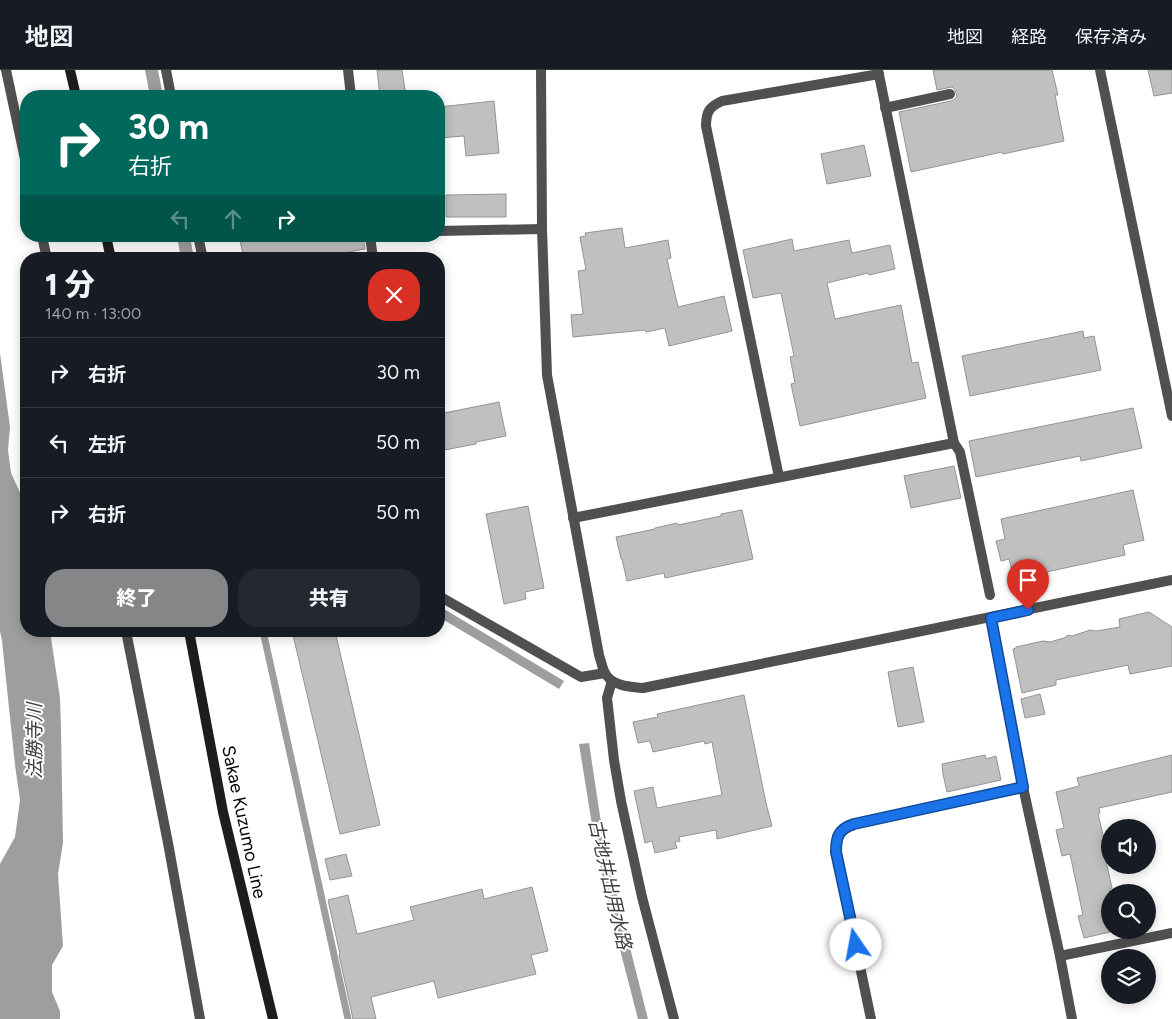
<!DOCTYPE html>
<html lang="ja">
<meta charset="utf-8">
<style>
:root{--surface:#171b24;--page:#242831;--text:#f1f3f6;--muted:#9ea1a6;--line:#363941;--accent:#858687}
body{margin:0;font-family:Figtree,"Noto Sans JP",sans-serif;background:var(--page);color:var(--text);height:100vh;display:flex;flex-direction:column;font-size:19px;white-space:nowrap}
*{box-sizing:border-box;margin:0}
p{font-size:16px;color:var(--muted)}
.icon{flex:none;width:28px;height:28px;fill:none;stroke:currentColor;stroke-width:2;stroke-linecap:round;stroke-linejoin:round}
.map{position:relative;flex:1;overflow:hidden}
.drawer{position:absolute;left:20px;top:182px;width:425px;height:385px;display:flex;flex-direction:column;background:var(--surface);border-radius:20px;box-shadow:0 2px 12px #0003}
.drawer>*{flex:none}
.top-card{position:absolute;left:20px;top:20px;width:425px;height:152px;border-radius:20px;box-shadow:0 2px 12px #0003;background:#00695c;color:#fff;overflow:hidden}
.fabs{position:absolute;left:1101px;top:749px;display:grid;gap:10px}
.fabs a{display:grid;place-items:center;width:55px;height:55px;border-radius:50%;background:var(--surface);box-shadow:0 2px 12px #0003;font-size:25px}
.pin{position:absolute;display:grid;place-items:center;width:42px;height:42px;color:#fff;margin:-51px -21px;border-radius:50% 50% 50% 0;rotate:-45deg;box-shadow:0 0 5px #0007}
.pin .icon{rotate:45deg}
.me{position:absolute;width:55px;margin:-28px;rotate:348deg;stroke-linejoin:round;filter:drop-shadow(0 0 4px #0008)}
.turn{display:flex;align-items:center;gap:18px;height:105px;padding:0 25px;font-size:22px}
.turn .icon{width:65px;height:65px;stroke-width:2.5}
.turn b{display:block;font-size:35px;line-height:42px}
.lanes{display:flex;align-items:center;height:48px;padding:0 25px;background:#0003;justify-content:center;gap:25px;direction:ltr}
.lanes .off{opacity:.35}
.round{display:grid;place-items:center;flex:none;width:52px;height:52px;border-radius:20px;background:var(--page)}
.overview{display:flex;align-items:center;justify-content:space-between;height:85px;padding:0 25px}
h1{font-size:30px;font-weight:800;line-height:38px}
.button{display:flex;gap:10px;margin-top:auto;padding:10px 25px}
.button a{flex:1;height:58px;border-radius:20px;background:var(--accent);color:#fff;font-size:20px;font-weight:800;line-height:58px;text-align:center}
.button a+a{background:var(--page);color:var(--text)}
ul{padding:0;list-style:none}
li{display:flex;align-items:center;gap:15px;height:70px;padding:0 25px;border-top:1px solid var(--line)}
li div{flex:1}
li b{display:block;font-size:19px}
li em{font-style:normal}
header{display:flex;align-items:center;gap:30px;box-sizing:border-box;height:70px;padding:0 25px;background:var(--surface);border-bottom:1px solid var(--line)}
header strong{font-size:24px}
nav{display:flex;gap:28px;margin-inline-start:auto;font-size:18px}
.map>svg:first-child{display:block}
</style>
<header>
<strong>地図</strong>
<nav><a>地図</a><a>経路</a><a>保存済み</a></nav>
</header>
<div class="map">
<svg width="1172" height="949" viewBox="0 0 1172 949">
<rect width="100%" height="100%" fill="#fff"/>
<!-- water -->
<g fill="#9e9e9e">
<path d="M 145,0 L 158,0 L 163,26 L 150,26 Z"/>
<path d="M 177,166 L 190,166 L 194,189 L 181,189 Z"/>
<path d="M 0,283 L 10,357 L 8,380 L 11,403 L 23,429 L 26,444 L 26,561 L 50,561 L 60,628 L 61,660 L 63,773 L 58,804 L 63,876 L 52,895 L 52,922 L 60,941 L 60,949 L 0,949 L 0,794 L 15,767 L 20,730 L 15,695 L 2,571 L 0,561 Z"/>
<path d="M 439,536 L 564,611 L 559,619 L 439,547 Z"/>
<path d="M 589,673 L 600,746 L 620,838 L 648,949 L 638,949 L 610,841 L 593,761 L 579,674 Z"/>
</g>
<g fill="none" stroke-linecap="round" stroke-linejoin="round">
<!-- stream -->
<path stroke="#9e9e9e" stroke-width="7" d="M 263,561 L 297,715 L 348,949"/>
</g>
<!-- building -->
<g fill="#c0c0c0" stroke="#949494">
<path d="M 377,0 L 402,0 L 406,26 L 380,26 Z"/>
<path d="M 933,0 L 1052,0 L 1058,25 L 1055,25 L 1064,71 L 1003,84 L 1002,82 L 911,102 L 899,42 L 951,31 L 955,29 L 957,26 L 955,20 L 952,17 L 937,20 Z"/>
<path d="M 1148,0 L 1172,0 L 1172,23 L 1154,26 Z"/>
<path d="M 494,31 L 499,83 L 466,86 L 464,66 L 439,68 L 439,37 Z"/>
<path d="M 864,75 L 871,106 L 827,114 L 821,84 Z"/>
<path d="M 506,124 L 506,147 L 446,147 L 446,125 Z"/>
<path d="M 622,158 L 625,178 L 668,170 L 671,188 L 667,189 L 678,237 L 724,226 L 732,261 L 669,276 L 665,258 L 646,262 L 645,260 L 573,267 L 571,245 L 583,244 L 578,201 L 586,200 L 580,167 L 586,166 L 585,163 Z"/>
<path d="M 239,166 L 363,166 L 365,179 L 309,189 L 244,189 Z"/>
<path d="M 792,169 L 794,181 L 849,170 L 852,183 L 890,175 L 895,199 L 869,205 L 868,203 L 827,213 L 835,249 L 901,235 L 912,293 L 918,292 L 926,328 L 800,356 L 791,314 L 795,313 L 790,287 L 794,286 L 781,223 L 753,228 L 743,180 Z"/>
<path d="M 1083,261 L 1084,268 L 1094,266 L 1101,300 L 970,326 L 962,286 Z"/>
<path d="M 499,332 L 506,366 L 476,372 L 476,374 L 439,381 L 439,344 Z"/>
<path d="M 1133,338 L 1142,378 L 1081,391 L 1080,386 L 976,407 L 969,371 Z"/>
<path d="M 954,396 L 961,428 L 911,438 L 904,406 Z"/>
<path d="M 1133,420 L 1144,470 L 1123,475 L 1125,485 L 1014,509 L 1009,489 L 1001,491 L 996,471 L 1005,469 L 1001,449 Z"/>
<path d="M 528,436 L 544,518 L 525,522 L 526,529 L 504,534 L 486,444 Z"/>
<path d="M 742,440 L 753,489 L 665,508 L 664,503 L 627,511 L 622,489 L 621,489 L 616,467 L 655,459 L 655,458 L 677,453 L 678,455 L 721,446 L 721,444 Z"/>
<path d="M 1149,542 L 1172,557 L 1172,596 L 1130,604 L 1128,595 L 1056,610 L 1056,615 L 1022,623 L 1013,579 L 1016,578 L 1016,577 L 1043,571 L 1050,572 L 1064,568 L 1068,565 L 1072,566 L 1090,560 L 1096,561 L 1120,557 L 1119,549 Z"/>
<path d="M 312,561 L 335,561 L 380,755 L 340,764 L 293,565 Z"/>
<path d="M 913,597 L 924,652 L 898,657 L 888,602 Z"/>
<path d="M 1040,624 L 1045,644 L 1025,648 L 1021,629 Z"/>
<path d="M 744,625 L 766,733 L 772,756 L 717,769 L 716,760 L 679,767 L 680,771 L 675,772 L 677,778 L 655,783 L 652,771 L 645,773 L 634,721 L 653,717 L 657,738 L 722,725 L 712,672 L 705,674 L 704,671 L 653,682 L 650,671 L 638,673 L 633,652 L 658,647 L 657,644 Z"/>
<path d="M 985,685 L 986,689 L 996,686 L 1001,710 L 947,722 L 943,704 L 942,694 Z"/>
<path d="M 1172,685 L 1172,722 L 1099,738 L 1100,743 L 1098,744 L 1106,777 L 1103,777 L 1112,818 L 1110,819 L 1110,862 L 1084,868 L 1078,846 L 1083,845 L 1070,784 L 1062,786 L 1056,760 L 1064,758 L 1056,722 L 1079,716 L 1077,708 Z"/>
<path d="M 346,784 L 352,806 L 330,810 L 325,789 Z"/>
<path d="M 532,817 L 548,881 L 531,885 L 536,904 L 438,928 L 434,911 L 371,927 L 376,949 L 353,949 L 339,885 L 340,884 L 328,830 L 348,825 L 357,864 L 414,850 L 410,837 L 482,819 L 484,829 Z"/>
</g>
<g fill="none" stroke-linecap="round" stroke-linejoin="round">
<!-- service -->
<g stroke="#505050" stroke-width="10">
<path d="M 6,0 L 26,94"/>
<path d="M 885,38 L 950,24"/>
<path d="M 42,166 L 47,189"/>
<path d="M 126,561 L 168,773 L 200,949"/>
</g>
<!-- minor -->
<g stroke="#505050" stroke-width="10">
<path d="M 166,0 L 171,26"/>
<path d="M 348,0 L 351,26"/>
<path d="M 439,161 L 542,159"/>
<path d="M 198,166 L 203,189"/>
<path d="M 370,166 L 373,189"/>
<path d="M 954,373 L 960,382 L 990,525"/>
<path d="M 779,407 L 706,56 C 706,42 709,37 722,31 L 879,4"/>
<path d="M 573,448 L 954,373 L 878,0"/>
<path d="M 439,526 L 581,607 L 605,603"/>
<path d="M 991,548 L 1023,717 L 1060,886 L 1072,949"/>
<path d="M 612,611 L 607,628 L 614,690 L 621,731 L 642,827 L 674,949"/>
<path d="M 1060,886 L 1172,863"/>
<path d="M 871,949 L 836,782 C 836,766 839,760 854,754 L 1023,717"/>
</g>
<!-- tertiary -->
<g stroke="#505050" stroke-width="10">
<path d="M 541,0 L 542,159 L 547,305 L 599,585 C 601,591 602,596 604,601 C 610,616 630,617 643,618 L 1172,510"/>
<path d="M 1100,0 L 1172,346"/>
</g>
<!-- secondary -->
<g stroke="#1d1d1d" stroke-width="10">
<path d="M 70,0 L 76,26"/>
<path d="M 106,166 L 111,189"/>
<path d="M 189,561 L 223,742 L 273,949"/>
</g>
</g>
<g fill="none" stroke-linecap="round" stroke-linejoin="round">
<!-- route casing -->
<g stroke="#114b97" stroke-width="12">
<path id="route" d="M 856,875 L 836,782 C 836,766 839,759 854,754 L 1023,717 L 991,548 L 1028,540"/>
</g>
<!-- route -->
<use href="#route" stroke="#1a73e8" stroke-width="9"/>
</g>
<g text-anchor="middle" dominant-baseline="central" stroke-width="4" stroke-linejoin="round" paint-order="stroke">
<!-- street labels -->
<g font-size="18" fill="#000" stroke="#fff">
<text transform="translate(244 752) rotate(78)">Sakae Kuzumo Line</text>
</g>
<!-- water labels -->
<g font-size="19" font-style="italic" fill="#3f3f3f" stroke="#fff">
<text transform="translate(34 671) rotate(-90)">法勝寺川</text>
<text transform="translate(610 814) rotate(77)">古地井出用水路</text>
</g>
</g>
</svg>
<div class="fabs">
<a><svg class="icon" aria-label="sound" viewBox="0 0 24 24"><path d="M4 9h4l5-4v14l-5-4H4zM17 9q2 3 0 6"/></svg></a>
<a><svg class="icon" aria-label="search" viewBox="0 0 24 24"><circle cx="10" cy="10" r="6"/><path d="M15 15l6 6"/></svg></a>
<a><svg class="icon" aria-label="layers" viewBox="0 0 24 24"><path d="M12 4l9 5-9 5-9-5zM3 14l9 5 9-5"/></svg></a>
</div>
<div class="pin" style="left:1028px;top:540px;background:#d93025"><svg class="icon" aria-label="arrive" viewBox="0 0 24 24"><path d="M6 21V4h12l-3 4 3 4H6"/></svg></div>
<svg class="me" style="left:856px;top:875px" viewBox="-20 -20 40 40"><circle r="19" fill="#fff"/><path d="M0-13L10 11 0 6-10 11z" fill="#1a73e8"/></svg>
<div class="top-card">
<div class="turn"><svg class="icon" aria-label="right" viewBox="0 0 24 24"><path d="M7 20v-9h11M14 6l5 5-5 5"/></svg><div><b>30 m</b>右折</div></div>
<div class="lanes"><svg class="icon off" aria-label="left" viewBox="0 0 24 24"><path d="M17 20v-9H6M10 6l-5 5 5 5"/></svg><svg class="icon off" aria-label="ahead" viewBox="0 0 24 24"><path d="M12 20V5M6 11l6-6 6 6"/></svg><svg class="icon" aria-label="right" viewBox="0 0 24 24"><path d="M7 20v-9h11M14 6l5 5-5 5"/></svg></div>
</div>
<section class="drawer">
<div class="overview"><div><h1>1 分</h1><p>140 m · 13:00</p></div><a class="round" style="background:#d93025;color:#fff"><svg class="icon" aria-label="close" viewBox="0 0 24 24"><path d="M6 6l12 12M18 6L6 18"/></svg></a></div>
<ul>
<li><svg class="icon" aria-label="right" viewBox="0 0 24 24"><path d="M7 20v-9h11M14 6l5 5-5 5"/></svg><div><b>右折</b></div><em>30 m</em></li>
<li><svg class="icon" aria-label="left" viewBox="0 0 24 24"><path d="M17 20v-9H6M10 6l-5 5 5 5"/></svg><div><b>左折</b></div><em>50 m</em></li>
<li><svg class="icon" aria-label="right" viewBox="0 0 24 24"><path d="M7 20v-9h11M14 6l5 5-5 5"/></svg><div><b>右折</b></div><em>50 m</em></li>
</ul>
<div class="button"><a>終了</a><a>共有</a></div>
</section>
</div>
